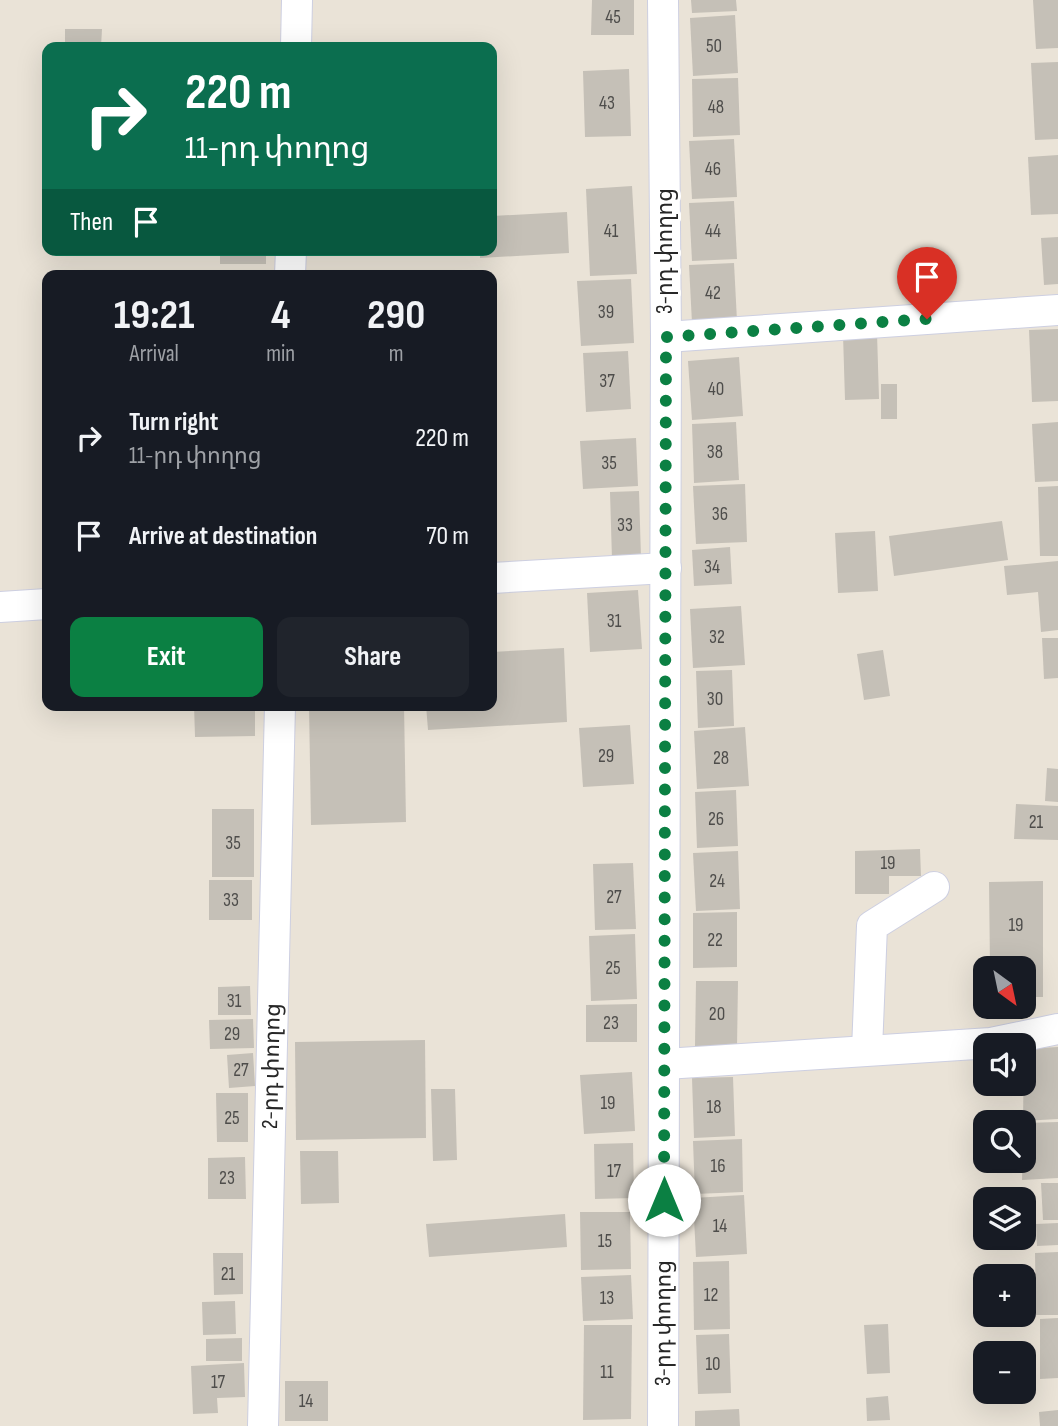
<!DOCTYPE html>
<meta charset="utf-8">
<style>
:root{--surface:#171b24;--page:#20242c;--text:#f1f3f6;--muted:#9ea1a6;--accent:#0b8043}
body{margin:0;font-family:"Sofia Sans Condensed","Noto Sans Armenian",sans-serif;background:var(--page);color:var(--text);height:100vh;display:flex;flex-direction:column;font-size:26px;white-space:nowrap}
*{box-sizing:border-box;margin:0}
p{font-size:23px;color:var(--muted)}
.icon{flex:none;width:38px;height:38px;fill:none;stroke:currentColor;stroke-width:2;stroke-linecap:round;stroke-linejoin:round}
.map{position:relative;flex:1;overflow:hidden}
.panel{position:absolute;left:42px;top:270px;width:455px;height:441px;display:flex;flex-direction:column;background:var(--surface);border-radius:14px;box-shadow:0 7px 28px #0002}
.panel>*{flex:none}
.top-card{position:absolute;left:42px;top:42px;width:455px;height:214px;border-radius:14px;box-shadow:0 7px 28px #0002;background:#0b6e4f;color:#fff;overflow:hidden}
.needle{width:46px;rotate:147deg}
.fabs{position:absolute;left:973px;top:956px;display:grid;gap:14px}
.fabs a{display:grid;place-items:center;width:63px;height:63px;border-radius:14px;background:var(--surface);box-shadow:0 7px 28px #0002;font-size:35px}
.pin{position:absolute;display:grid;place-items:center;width:60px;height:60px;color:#fff;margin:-72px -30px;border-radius:50% 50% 50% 0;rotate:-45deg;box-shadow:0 0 7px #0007}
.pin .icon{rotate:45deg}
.me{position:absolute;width:77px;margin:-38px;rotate:0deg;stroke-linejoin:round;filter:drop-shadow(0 0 5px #0008)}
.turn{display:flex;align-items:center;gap:24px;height:147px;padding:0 28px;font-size:32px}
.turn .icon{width:91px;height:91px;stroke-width:2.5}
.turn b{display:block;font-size:49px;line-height:60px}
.then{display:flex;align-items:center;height:66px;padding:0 28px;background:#0003;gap:14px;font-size:26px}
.eta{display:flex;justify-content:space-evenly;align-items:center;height:119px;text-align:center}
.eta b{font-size:42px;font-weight:700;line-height:49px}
.primary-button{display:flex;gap:14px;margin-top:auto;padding:14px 28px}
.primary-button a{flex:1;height:80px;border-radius:14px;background:var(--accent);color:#fff;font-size:28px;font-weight:700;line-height:80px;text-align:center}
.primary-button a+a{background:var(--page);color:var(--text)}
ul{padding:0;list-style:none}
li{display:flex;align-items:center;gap:21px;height:98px;padding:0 28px}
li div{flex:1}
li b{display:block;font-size:26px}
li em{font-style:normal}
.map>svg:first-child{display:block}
</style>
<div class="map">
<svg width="1058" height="1426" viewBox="0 0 1058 1426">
<rect width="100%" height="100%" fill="#eae3d7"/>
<!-- building -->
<g fill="#c5c0b7">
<path d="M 592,0 L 634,0 L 634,35 L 591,35 Z"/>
<path d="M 691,0 L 736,0 L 737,11 L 692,13 Z"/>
<path d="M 1033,0 L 1058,0 L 1058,48 L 1036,49 Z"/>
<path d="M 735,15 L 738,73 L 693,76 L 690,18 Z"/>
<path d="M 65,29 L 102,29 L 101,47 L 65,47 Z"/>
<path d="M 1058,62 L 1058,139 L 1035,140 L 1031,63 Z"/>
<path d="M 629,69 L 631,136 L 585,137 L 583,71 Z"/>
<path d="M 738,78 L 740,135 L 693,137 L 692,79 Z"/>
<path d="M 734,139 L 737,197 L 692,199 L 689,141 Z"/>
<path d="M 1058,155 L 1058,214 L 1031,215 L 1028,157 Z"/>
<path d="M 632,186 L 637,274 L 590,276 L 586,189 Z"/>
<path d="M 734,201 L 737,259 L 692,261 L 689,203 Z"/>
<path d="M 567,212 L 569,253 L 480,258 L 480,250 L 492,250 L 492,216 Z"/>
<path d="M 1058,237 L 1058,284 L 1044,285 L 1041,238 Z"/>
<rect x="220" y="250" width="46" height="14"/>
<path d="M 734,263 L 737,321 L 692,323 L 689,265 Z"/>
<path d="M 631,279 L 634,343 L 581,346 L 577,281 Z"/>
<path d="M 1058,329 L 1058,401 L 1032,402 L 1029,330 Z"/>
<path d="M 877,333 L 879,399 L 845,400 L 843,334 Z"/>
<path d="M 628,351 L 631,409 L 586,412 L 583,353 Z"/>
<path d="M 739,357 L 743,416 L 692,420 L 688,361 Z"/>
<rect x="881" y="384" width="16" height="35"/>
<path d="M 736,422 L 739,480 L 694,483 L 692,424 Z"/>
<path d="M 1058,422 L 1058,481 L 1035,482 L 1032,424 Z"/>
<path d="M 636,438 L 638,486 L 583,489 L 580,441 Z"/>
<path d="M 745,484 L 747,542 L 696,544 L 693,486 Z"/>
<path d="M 1058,486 L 1058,556 L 1040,556 L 1038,487 Z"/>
<path d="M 639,491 L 641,558 L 612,559 L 610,492 Z"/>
<path d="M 1002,521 L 1008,560 L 894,576 L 889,536 Z"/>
<path d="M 875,531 L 878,591 L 838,593 L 835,533 Z"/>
<path d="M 730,547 L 732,584 L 694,586 L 692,550 Z"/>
<path d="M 1058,561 L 1058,630 L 1041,632 L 1038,592 L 1007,595 L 1004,566 Z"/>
<path d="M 638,590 L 642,649 L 590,652 L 587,593 Z"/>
<path d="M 741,606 L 745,665 L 693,668 L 690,609 Z"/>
<path d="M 1042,638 L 1058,638 L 1058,678 L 1044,679 Z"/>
<path d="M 564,648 L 567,722 L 428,730 L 426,705 L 492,705 L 492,652 Z"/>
<path d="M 883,650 L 890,696 L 864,700 L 857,654 Z"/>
<path d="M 732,670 L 734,726 L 698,728 L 696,671 Z"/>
<path d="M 194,705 L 255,705 L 255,736 L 195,737 Z"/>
<path d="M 309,705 L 404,705 L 406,822 L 311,825 Z"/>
<path d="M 630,725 L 634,784 L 583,787 L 579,728 Z"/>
<path d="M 745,727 L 749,786 L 697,789 L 694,731 Z"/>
<path d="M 1047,768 L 1058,769 L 1058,802 L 1045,801 Z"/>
<path d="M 736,790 L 738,846 L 697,848 L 695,792 Z"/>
<path d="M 1016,804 L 1058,806 L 1058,840 L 1014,839 Z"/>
<rect x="212" y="809" width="42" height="68"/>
<path d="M 920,849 L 921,876 L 889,876 L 889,894 L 855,894 L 855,851 Z"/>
<path d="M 738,851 L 740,909 L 696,911 L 693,853 Z"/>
<path d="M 633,863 L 636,929 L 595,930 L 593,864 Z"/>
<rect x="209" y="880" width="43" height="40"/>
<path d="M 1043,881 L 1043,997 L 1024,997 L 1024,968 L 990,968 L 989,882 Z"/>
<path d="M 737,912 L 737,967 L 693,968 L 693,913 Z"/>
<path d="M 635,934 L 637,999 L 591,1001 L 589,936 Z"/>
<path d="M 696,981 L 738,981 L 737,1047 L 695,1046 Z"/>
<path d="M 250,986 L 251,1015 L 218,1015 L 218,987 Z"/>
<path d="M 1029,999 L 1031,1015 L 1013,1017 L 1012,1006 L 1024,1006 L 1024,1000 Z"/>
<path d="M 637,1004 L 637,1042 L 586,1042 L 586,1005 Z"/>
<path d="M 253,1019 L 254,1048 L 210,1049 L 209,1020 Z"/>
<path d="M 425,1040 L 426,1138 L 296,1140 L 295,1042 Z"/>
<path d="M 1058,1047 L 1058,1119 L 1023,1121 L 1024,1049 Z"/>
<path d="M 253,1053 L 255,1086 L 229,1088 L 227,1055 Z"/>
<path d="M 632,1072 L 635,1131 L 584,1134 L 580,1075 Z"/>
<path d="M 733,1077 L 735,1136 L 694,1138 L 692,1078 Z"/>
<path d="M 431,1089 L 455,1089 L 457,1160 L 433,1161 Z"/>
<path d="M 216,1093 L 248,1093 L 248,1142 L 217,1142 Z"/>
<path d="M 1058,1122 L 1058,1178 L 1022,1180 L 1024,1123 Z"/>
<path d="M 742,1139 L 743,1192 L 695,1194 L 693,1141 Z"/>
<path d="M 633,1143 L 634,1198 L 595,1199 L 594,1144 Z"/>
<path d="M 300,1151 L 338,1151 L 339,1203 L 301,1204 Z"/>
<path d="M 245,1157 L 246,1199 L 208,1199 L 208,1158 Z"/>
<path d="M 1041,1183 L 1058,1183 L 1058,1220 L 1043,1220 Z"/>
<path d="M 744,1195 L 747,1254 L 696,1257 L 693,1198 Z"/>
<path d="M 580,1212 L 630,1212 L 631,1269 L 581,1270 Z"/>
<path d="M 565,1214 L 567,1247 L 429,1257 L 426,1224 Z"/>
<path d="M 1058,1223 L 1058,1245 L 1037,1246 L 1036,1224 Z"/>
<path d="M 1058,1252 L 1058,1315 L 1036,1315 L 1035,1253 Z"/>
<path d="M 213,1253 L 243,1253 L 243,1294 L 214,1295 Z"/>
<path d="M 729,1261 L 730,1329 L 694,1330 L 693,1262 Z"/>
<path d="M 631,1275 L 633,1319 L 583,1321 L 581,1277 Z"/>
<path d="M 235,1301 L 236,1334 L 203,1335 L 202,1302 Z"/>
<path d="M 1058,1318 L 1058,1378 L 1040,1379 L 1040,1319 Z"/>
<path d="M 888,1324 L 890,1373 L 867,1374 L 864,1325 Z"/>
<path d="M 584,1325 L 632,1325 L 631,1419 L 583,1420 Z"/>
<path d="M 729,1334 L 731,1393 L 698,1394 L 696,1335 Z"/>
<path d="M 242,1338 L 242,1361 L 206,1361 L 206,1339 Z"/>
<path d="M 244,1363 L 245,1397 L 217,1398 L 218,1413 L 193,1414 L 191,1366 Z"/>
<rect x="285" y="1381" width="43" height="40"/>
<path d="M 888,1396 L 890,1420 L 867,1421 L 866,1398 Z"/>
<path d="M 739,1409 L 740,1426 L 695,1426 L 695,1411 Z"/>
<path d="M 1058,1410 L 1058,1426 L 1040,1426 L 1039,1412 Z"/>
</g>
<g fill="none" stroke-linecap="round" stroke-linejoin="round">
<!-- minor casing -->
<g stroke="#cdcfe1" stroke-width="32">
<g id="minor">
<path d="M 296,47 L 297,0"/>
<path d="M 290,275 L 291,250"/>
<path d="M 666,337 L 1058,310"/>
<path d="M 492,578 L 666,568"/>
<path d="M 0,607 L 47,604"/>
<path d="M 867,1050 L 872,926 L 934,887"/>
<path d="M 665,1064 L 991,1043 L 1058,1029"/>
<path id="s1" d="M 263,1426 L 280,705"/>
<path id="s2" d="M 663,1426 L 666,337 L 663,0"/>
</g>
</g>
<!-- minor -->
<use href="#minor" stroke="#fff" stroke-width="30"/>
</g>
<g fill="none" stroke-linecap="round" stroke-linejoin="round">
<!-- route -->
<path stroke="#0b8043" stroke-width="12" stroke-dasharray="0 21.6" d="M 664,1200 L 666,337 L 927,319"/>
</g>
<g text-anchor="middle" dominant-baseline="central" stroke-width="6" stroke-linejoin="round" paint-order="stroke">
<!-- number labels -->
<g font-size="19" fill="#4e4d4b">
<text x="613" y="17">45</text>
<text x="714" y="46">50</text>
<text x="607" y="103">43</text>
<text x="716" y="107">48</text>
<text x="713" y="169">46</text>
<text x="611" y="231">41</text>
<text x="713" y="231">44</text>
<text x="713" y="293">42</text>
<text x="606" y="312">39</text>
<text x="607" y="381">37</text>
<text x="716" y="389">40</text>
<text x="715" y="452">38</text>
<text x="609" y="463">35</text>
<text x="720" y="514">36</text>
<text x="625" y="525">33</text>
<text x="712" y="567">34</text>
<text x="614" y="621">31</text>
<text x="717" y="637">32</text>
<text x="715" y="699">30</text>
<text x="606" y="756">29</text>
<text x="721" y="758">28</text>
<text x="716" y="819">26</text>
<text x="1036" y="822">21</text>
<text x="233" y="843">35</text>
<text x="888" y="863">19</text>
<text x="717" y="881">24</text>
<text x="614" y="897">27</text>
<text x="231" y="900">33</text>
<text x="1016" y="925">19</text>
<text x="715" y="940">22</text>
<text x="613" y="968">25</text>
<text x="234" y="1001">31</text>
<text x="717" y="1014">20</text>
<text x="611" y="1023">23</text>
<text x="232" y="1034">29</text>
<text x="241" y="1070">27</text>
<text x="608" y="1103">19</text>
<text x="714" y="1107">18</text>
<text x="232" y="1118">25</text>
<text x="718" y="1166">16</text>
<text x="614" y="1171">17</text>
<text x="227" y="1178">23</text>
<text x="720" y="1226">14</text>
<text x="605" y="1241">15</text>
<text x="228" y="1274">21</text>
<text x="711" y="1295">12</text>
<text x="607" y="1298">13</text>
<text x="713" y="1364">10</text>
<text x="607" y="1372">11</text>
<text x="218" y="1382">17</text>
<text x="306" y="1401">14</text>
</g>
<!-- street labels -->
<g font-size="23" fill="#272727" stroke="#fff">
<text transform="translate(665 251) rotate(-90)">3-րդ փողոց</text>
<text stroke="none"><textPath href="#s1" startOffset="360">2-րդ փողոց</textPath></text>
<text stroke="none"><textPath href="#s2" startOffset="103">3-րդ փողոց</textPath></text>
</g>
</g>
</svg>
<div class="fabs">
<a><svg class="needle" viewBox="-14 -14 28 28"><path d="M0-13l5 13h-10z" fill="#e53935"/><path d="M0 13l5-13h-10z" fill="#9ea1a6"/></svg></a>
<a><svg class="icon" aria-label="sound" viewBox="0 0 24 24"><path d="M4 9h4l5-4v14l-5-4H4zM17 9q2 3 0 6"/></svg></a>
<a><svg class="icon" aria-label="search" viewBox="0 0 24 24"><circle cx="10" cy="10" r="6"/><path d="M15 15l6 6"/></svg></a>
<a><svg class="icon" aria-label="layers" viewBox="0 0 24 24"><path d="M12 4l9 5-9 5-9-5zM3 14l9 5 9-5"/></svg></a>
<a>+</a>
<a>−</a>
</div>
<div class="pin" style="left:927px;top:319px;background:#d93025"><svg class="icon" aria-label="arrive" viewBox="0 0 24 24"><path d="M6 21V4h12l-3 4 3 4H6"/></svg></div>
<svg class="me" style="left:664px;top:1200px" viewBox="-20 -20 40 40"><circle r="19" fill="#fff"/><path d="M0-13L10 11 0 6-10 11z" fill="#0b8043"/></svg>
<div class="top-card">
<div class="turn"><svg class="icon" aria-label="right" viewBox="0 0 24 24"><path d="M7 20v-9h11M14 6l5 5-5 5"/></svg><div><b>220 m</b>11-րդ փողոց</div></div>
<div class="then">Then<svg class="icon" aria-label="arrive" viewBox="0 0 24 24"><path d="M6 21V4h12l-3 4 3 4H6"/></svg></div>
</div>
<section class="panel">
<div class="eta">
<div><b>19:21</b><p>Arrival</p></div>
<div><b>4</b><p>min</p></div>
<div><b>290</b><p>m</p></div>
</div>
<ul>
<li><svg class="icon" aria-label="right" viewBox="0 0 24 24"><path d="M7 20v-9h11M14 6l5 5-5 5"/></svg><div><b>Turn right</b><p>11-րդ փողոց</p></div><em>220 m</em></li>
<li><svg class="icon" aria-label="arrive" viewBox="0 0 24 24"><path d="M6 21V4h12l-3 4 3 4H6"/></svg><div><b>Arrive at destination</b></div><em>70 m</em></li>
</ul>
<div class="primary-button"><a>Exit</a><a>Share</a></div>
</section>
</div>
